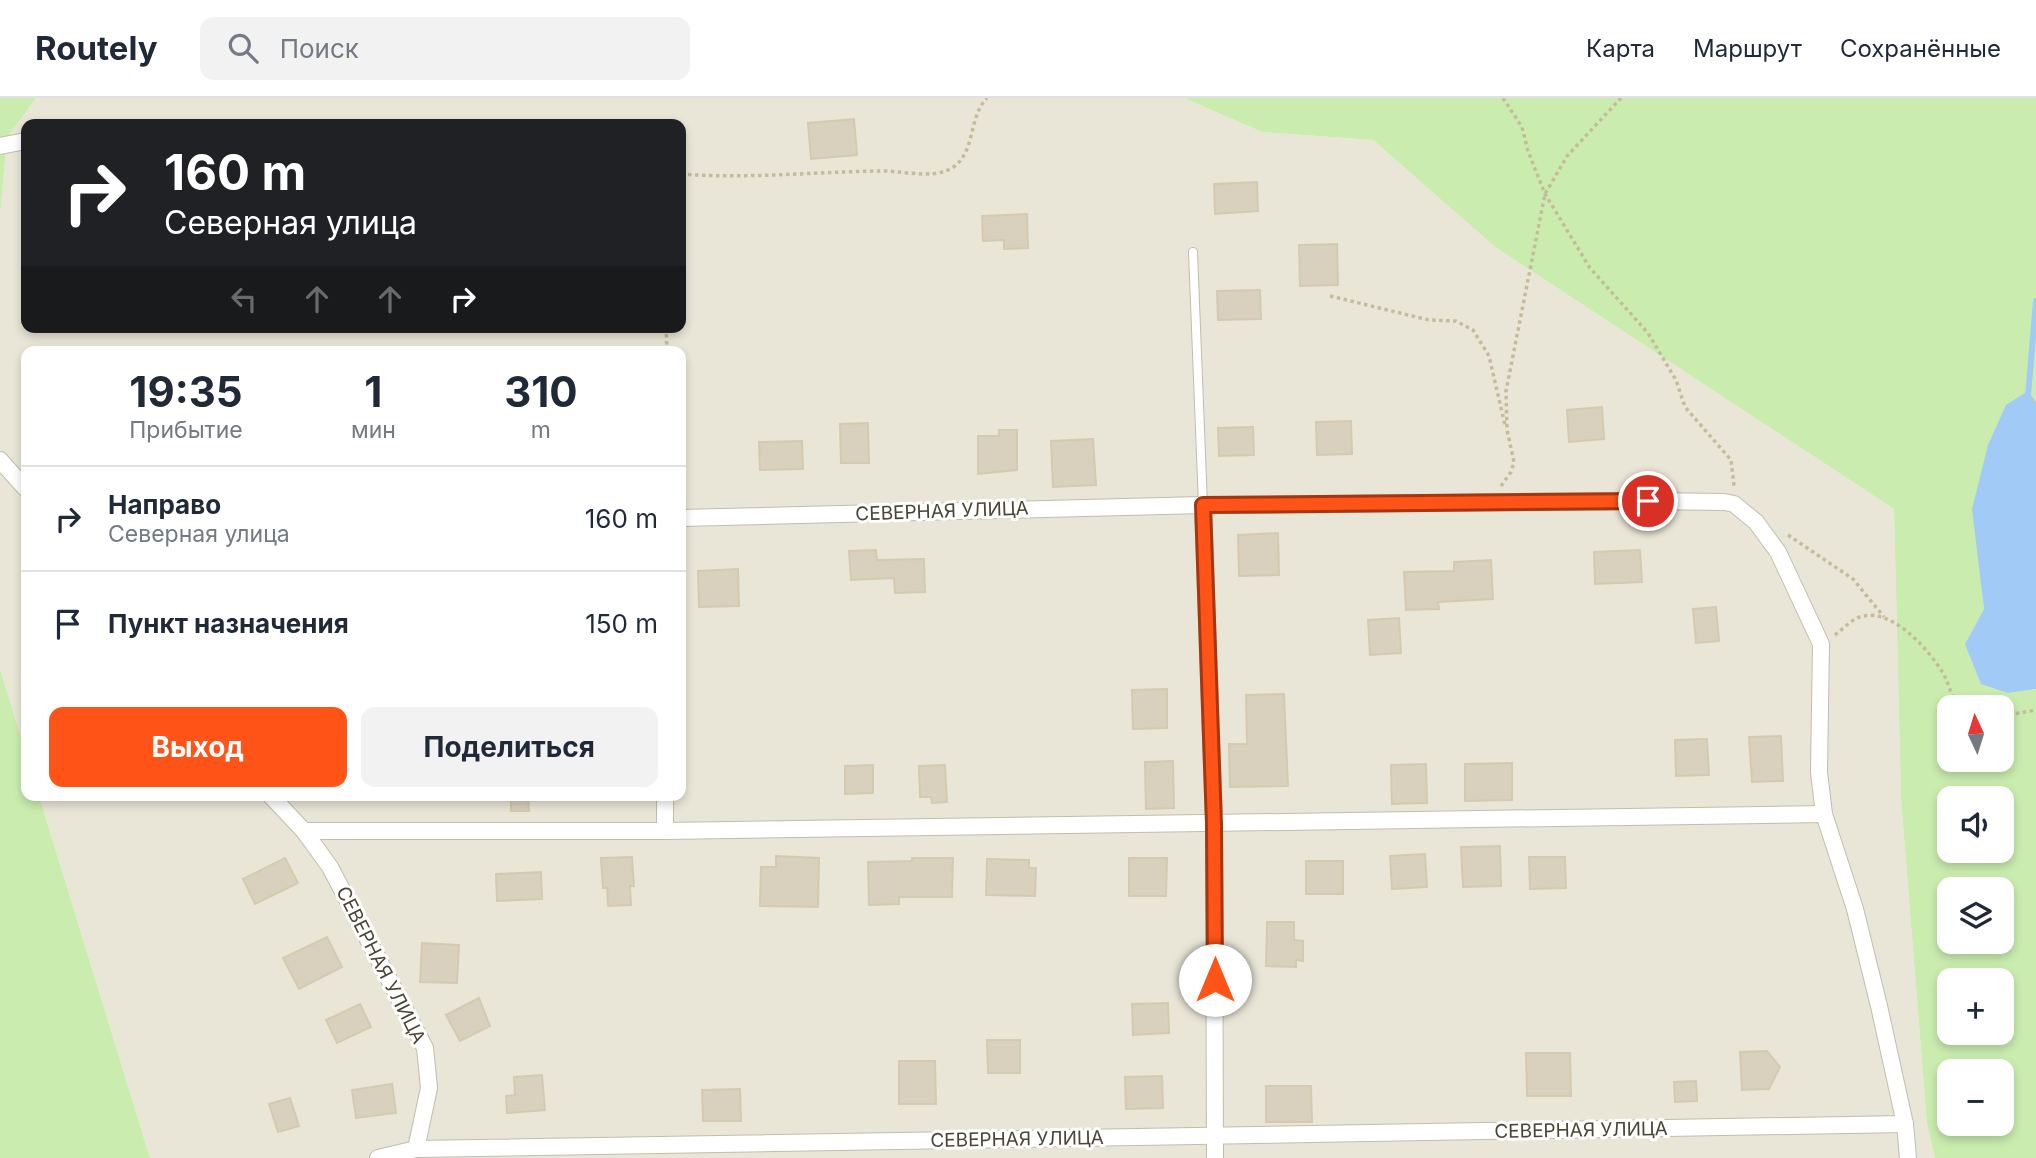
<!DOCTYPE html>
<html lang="ru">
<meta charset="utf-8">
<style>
:root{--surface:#fff;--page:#f2f2f3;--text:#1f2937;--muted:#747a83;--line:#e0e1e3;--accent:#ff5317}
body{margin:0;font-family:Inter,sans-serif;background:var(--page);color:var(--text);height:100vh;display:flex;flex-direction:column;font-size:26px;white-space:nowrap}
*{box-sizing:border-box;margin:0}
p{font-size:23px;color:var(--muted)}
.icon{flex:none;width:38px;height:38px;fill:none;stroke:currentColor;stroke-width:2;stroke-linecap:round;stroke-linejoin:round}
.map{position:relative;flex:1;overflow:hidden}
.sheet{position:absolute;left:21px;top:248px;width:665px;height:455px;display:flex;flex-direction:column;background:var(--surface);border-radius:14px;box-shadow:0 4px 10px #0003}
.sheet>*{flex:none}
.banner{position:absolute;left:21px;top:21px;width:665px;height:214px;border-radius:14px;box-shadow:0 4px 10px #0003;background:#202124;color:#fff;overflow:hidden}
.needle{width:46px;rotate:356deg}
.controls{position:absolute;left:1937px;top:597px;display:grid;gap:14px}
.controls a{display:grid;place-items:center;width:77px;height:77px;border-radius:14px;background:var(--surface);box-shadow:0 4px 10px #0003;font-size:35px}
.pin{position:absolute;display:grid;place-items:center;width:60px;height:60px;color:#fff;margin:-30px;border:4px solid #fff;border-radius:50%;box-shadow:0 2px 7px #0007}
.me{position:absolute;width:77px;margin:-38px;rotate:0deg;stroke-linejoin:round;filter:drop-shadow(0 0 5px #0008)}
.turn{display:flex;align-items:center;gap:24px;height:147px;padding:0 28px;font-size:32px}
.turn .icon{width:91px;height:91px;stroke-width:2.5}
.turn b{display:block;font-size:49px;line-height:60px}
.lanes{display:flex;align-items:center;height:66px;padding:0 28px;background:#0003;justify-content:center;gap:35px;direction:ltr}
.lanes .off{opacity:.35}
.eta{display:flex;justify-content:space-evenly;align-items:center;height:119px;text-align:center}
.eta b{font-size:42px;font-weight:700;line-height:49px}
.cta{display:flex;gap:14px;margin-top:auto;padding:14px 28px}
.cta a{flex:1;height:80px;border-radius:14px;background:var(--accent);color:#fff;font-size:28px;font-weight:700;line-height:80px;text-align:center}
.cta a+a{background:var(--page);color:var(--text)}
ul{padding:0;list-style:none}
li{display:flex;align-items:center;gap:21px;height:105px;padding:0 28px;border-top:2px solid var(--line)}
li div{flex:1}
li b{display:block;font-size:26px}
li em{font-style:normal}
header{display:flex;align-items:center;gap:42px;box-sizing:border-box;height:98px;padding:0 35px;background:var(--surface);border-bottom:2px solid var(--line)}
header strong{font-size:33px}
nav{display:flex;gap:38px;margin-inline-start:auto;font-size:24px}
.search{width:490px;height:63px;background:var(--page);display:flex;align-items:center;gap:18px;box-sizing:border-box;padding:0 24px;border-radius:14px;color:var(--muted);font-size:26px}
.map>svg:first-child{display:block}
</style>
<header>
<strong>Routely</strong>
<div class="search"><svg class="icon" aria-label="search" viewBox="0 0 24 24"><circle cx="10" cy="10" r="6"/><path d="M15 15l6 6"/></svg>Поиск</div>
<nav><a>Карта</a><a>Маршрут</a><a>Сохранённые</a></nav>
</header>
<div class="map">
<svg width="2036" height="1060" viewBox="0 0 2036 1060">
<rect width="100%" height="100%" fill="#f6f3e9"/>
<!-- residential -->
<path fill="#eae6d7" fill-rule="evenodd" d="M 36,0 L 1184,0 L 1262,34 L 1373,42 L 1495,149 L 1894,411 L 1901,701 L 1927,1026 L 1935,1060 L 150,1060 L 39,698 L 681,698 L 681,254 L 26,254 L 26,656 L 0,571 L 0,118 L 7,40 ZM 26,26 L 681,26 L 681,229 L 26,229 Z"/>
<!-- green -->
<g fill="#caedaf" fill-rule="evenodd">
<path d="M 0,0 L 36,0 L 7,40 L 0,118 Z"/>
<path d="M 1184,0 L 2036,0 L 2036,304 L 2028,293 L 1979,463 L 1984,511 L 1965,546 L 2008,595 L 2036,591 L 2036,1060 L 1935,1060 L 1927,1026 L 1901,701 L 1894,411 L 1495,149 L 1373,42 L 1262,34 ZM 1950,609 L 2002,609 L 2002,662 L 1950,662 ZM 1950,700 L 2002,700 L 2002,752 L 1950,752 ZM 1950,791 L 2002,791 L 2002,844 L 1950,844 ZM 1950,882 L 2002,882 L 2002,934 L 1950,934 ZM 1950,973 L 2002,973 L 2002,1026 L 1950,1026 Z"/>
<path d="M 0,571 L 26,656 L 26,698 L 39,698 L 150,1060 L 0,1060 Z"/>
</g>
<!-- water -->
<path fill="#a1caf7" d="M 2028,293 L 2036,304 L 2036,591 L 2008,595 L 1981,586 L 1965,546 L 1984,511 L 1972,411 L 1988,347 L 2006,307 Z"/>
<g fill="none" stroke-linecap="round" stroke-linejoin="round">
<!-- stream -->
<path stroke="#a1caf7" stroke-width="6" d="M 2028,298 L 2036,203"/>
</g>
<!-- building -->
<g fill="#d9d1bd" stroke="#d4cab0" stroke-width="2">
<path d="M 854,21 L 857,57 L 811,61 L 808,25 Z"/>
<path d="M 1257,84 L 1258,113 L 1215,116 L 1214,86 Z"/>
<path d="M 1027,116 L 1028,150 L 1004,151 L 1004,142 L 983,143 L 982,118 Z"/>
<path d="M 1337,146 L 1338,187 L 1300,188 L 1299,147 Z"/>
<path d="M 1260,192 L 1261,221 L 1218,222 L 1217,193 Z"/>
<path d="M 1602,309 L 1604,341 L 1569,344 L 1567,312 Z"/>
<path d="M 1351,323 L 1352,356 L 1317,357 L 1316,324 Z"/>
<path d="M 868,325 L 869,365 L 841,365 L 840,326 Z"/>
<path d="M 1253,329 L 1254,357 L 1219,358 L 1218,330 Z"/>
<path d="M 999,332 L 1017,332 L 1017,372 L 978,376 L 978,338 L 999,338 Z"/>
<path d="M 1093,341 L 1096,387 L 1053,389 L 1051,343 Z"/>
<path d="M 802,343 L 803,371 L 760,372 L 759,344 Z"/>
<path d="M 1278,435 L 1279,477 L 1239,478 L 1238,437 Z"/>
<path d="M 876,452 L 877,462 L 924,461 L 925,494 L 895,495 L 894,480 L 851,482 L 849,453 Z"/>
<path d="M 1640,452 L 1642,484 L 1595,486 L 1594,454 Z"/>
<path d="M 1491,462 L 1493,501 L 1438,504 L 1439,511 L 1406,512 L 1404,474 L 1454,473 L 1454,464 Z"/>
<path d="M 738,471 L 739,508 L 699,509 L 698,473 Z"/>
<path d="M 1716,509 L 1719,543 L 1696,545 L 1693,511 Z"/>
<path d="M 1399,520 L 1401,555 L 1370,557 L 1368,522 Z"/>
<path d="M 1167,591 L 1167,630 L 1133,631 L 1132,592 Z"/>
<path d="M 1284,596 L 1288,688 L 1230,689 L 1229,646 L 1247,646 L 1246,597 Z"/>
<path d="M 1781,638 L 1783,683 L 1752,684 L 1749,639 Z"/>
<path d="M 1707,641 L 1709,677 L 1676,678 L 1675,642 Z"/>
<path d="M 1173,663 L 1174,710 L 1146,711 L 1145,664 Z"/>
<path d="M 1512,665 L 1512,702 L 1465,703 L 1465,666 Z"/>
<path d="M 1426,666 L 1427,705 L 1392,706 L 1391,667 Z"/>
<path d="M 873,667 L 873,695 L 845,696 L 845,668 Z"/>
<path d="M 945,667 L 947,704 L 932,705 L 931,699 L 920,699 L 919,668 Z"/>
<path d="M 511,698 L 528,698 L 529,713 L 511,713 Z"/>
<path d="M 1500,748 L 1501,788 L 1463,789 L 1461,749 Z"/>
<path d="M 1425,756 L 1427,789 L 1392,791 L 1390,758 Z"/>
<path d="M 776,758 L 819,760 L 818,809 L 760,808 L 761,769 L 776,769 Z"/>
<path d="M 632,759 L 634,788 L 630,788 L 631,807 L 608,808 L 607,790 L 603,790 L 601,760 Z"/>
<path d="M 1529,759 L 1565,759 L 1566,790 L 1530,791 Z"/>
<path d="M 285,760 L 298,785 L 255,806 L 243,781 Z"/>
<path d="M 912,760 L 953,760 L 952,799 L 899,799 L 899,806 L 869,807 L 868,764 L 912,763 Z"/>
<path d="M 1129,760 L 1167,760 L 1166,798 L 1129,798 Z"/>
<path d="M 987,761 L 1029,762 L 1029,770 L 1036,770 L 1035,798 L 986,797 Z"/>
<rect x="1306" y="763" width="37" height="33"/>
<path d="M 541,774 L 542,801 L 497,803 L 496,776 Z"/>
<path d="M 1267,824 L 1294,824 L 1294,842 L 1303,843 L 1303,863 L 1296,862 L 1296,869 L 1266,868 Z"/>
<path d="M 327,839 L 342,869 L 299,891 L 283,860 Z"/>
<path d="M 422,845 L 459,847 L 457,885 L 420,884 Z"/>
<path d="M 479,900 L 490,928 L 460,943 L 446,917 Z"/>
<path d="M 1168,905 L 1169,935 L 1133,937 L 1132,906 Z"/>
<path d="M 360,906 L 371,929 L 337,945 L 326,922 Z"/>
<path d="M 987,942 L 1020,942 L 1020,975 L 988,975 Z"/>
<path d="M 1767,953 L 1780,969 L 1769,991 L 1742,992 L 1740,954 Z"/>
<path d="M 1526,955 L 1570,955 L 1571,998 L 1527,998 Z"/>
<path d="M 899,963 L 935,963 L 936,1006 L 899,1006 Z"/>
<path d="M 542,977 L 545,1012 L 507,1015 L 506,998 L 515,997 L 514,979 Z"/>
<path d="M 1162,978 L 1163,1010 L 1126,1011 L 1125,979 Z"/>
<path d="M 1696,983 L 1697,1003 L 1675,1004 L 1674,984 Z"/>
<path d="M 392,986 L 396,1015 L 356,1020 L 352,992 Z"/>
<path d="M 1266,988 L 1311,988 L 1312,1024 L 1266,1024 Z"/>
<path d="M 740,991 L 741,1023 L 703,1023 L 702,992 Z"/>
<path d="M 290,1000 L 299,1028 L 278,1034 L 269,1006 Z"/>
</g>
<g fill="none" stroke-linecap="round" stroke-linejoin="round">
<!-- service casing -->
<g stroke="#c2bdab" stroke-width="10">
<path id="service" d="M 1193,154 L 1203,407"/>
</g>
<!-- minor casing -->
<g stroke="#c2bdab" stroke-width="18">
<g id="minor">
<path d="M 0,48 L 26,43"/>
<path d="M 0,362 L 26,391"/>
<path d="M 1203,407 L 1214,726 L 1215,1060"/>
<path d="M 681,420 L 1203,407 L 1648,403 L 1724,404 L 1734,406 L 1756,424 L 1778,454 L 1821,546 L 1819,674 L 1824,716 L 1855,811 L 1879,908 L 1905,1026 L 1908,1060"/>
<path d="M 271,698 L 304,733 L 330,769 L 425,950 L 429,990 L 416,1051"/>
<path d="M 665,698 L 665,733"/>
<path d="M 304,733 L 665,733 L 1824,716"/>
<path d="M 378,1060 L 416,1051 L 1905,1026"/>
</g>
</g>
<!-- path -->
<g stroke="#c5bb9a" stroke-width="3.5" stroke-dasharray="3.5 3.5" stroke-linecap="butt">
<path d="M 1503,0 L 1522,29 L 1528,53 L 1545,96 L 1590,170 L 1648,235 L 1676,282 L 1685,309 L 1731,362 L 1734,388"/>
<path d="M 681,76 C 747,81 812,74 878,73 C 900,72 932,82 952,70 C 976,55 968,19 987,0"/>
<path d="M 1330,198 L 1429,222 L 1456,223 L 1473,232 L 1489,258 L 1505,327"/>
<path d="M 666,229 L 667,254"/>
<path d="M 1501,388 L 1511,374 L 1514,364 L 1507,332 L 1506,293 L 1545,96 L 1567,58 L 1621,0"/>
<path d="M 1788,437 L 1853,481 L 1884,519"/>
<path d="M 1835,537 C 1842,532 1849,524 1857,520 C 1890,506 1928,551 1943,575 C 1950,588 1950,598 1960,609"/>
<path d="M 2002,618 L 2036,612"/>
</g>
<!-- service -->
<use href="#service" stroke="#fff" stroke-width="8"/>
<!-- minor -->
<use href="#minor" stroke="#fff" stroke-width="16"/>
</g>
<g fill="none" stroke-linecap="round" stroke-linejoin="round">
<!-- route casing -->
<g stroke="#a6360f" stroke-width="18">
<path id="route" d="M 1215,882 L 1214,726 L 1203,407 L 1648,403"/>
</g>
<!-- route -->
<use href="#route" stroke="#ff5317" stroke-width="12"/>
</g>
<g text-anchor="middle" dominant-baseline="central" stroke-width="6" stroke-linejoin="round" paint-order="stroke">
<!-- street labels -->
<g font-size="19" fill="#4a4536" stroke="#fff">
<text transform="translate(942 413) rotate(-2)">СЕВЕРНАЯ УЛИЦА</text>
<text transform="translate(381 867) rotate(63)">СЕВЕРНАЯ УЛИЦА</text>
<text transform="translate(1581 1032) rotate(-1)">СЕВЕРНАЯ УЛИЦА</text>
<text transform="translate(1017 1041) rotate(-1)">СЕВЕРНАЯ УЛИЦА</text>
</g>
</g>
</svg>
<div class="controls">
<a><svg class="needle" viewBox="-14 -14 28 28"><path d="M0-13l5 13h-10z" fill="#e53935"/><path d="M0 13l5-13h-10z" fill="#747a83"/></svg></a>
<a><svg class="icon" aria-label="sound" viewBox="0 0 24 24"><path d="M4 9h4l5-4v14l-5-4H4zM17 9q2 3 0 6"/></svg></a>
<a><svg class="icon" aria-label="layers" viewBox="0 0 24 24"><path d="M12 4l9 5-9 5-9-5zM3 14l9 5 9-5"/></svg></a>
<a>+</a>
<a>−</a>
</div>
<div class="pin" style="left:1648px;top:403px;background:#d93025"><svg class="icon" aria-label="arrive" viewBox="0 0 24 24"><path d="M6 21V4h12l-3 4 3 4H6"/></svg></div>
<svg class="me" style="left:1215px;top:882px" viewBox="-20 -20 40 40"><circle r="19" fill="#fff"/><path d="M0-13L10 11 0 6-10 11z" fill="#ff5317"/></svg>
<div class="banner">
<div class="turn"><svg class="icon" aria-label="right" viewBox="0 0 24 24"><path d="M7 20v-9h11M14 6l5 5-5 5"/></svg><div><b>160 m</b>Северная улица</div></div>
<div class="lanes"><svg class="icon off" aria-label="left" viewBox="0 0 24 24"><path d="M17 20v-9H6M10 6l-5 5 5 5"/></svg><svg class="icon off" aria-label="ahead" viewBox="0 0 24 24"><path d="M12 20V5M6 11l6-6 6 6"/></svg><svg class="icon off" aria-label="ahead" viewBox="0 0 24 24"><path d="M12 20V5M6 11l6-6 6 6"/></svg><svg class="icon" aria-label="right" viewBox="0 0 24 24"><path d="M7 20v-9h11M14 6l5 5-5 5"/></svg></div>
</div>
<section class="sheet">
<div class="eta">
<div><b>19:35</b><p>Прибытие</p></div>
<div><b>1</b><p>мин</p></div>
<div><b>310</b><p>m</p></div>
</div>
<ul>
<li><svg class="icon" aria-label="right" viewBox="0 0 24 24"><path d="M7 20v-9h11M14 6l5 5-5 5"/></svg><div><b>Направо</b><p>Северная улица</p></div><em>160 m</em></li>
<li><svg class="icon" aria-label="arrive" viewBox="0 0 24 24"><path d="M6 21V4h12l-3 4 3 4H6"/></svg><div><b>Пункт назначения</b></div><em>150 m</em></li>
</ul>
<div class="cta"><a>Выход</a><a>Поделиться</a></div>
</section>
</div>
